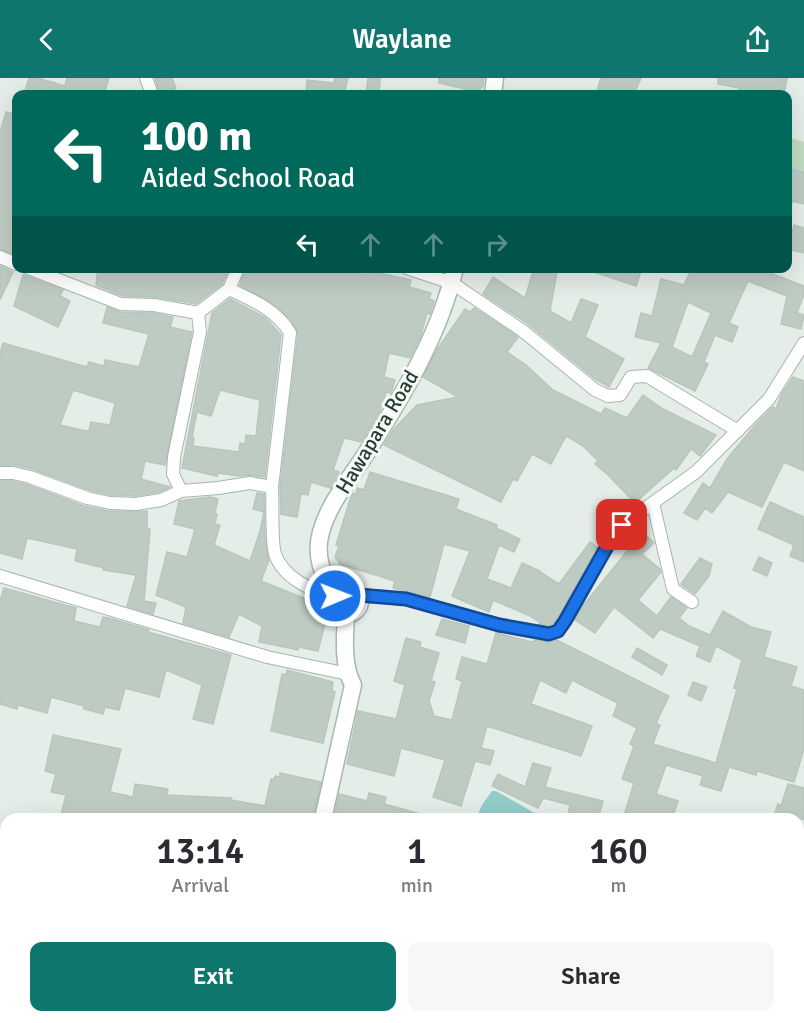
<!DOCTYPE html>
<style>
:root{--surface:#fff;--page:#f7f7f7;--text:#2b2b33;--muted:#7c7c81;--accent:#0f766e}
body{margin:0;font-family:Signika,sans-serif;background:var(--page);color:var(--text);height:100vh;display:flex;flex-direction:column;font-size:22px;white-space:nowrap}
*{box-sizing:border-box;margin:0}
p{font-size:20px;color:var(--muted)}
.icon{flex:none;width:33px;height:33px;fill:none;stroke:currentColor;stroke-width:2;stroke-linecap:round;stroke-linejoin:round}
.map{position:relative;flex:1;overflow:hidden}
.sheet{position:absolute;left:0px;top:735px;width:804px;height:210px;display:flex;flex-direction:column;background:var(--surface);border-radius:18px 18px 0 0;box-shadow:0 6px 24px #0002}
.sheet>*{flex:none}
.top-card{position:absolute;left:12px;top:12px;width:780px;height:183px;border-radius:12px;box-shadow:0 6px 24px #0002;background:#00695c;color:#fff;overflow:hidden}
.pin{position:absolute;display:grid;place-items:center;width:51px;height:51px;color:#fff;margin:-26px;border-radius:12px;box-shadow:0 3px 9px #0006}
.me{position:absolute;width:66px;margin:-33px;rotate:89deg;stroke-linejoin:round;filter:drop-shadow(0 0 4px #0008)}
.turn{display:flex;align-items:center;gap:21px;height:126px;padding:0 30px;font-size:27px}
.turn .icon{width:78px;height:78px;stroke-width:2.5}
.turn b{display:block;font-size:42px;line-height:51px}
.lanes{display:flex;align-items:center;height:57px;padding:0 30px;background:#0003;justify-content:center;gap:30px;direction:ltr}
.lanes .off{opacity:.35}
.eta{display:flex;justify-content:space-evenly;align-items:center;height:102px;text-align:center}
.eta b{font-size:36px;font-weight:600;line-height:42px}
.button{display:flex;gap:12px;margin-top:auto;padding:12px 30px}
.button a{flex:1;height:69px;border-radius:12px;background:var(--accent);color:#fff;font-size:24px;font-weight:600;line-height:69px;text-align:center}
.button a+a{background:var(--page);color:var(--text)}
header{display:flex;justify-content:space-between;align-items:center;height:78px;padding:0 30px;background:var(--accent);color:#fff;font-size:27px;font-weight:600}
.map>svg:first-child{display:block}
</style>
<header><svg class="icon" aria-label="back" viewBox="0 0 24 24"><path d="M15 5l-7 7 7 7"/></svg>Waylane<svg class="icon" aria-label="share" viewBox="0 0 24 24"><path d="M12 15V3M7 8l5-5 5 5M5 13v7h14v-7"/></svg></header>
<div class="map">
<svg width="804" height="945" viewBox="0 0 804 945">
<rect width="100%" height="100%" fill="#e5ede8"/>
<!-- green -->
<path fill="#c1dcc2" d="M 788,59 L 804,64 L 804,94 L 788,139 Z"/>
<!-- water -->
<path fill="#93ccc9" d="M 492,713 L 496,713 L 545,741 L 476,741 L 482,727 Z"/>
<!-- building -->
<g fill="#becbc3" stroke="#b8c6bd" stroke-width="1.5" fill-rule="evenodd">
<path d="M 29,0 L 38,0 L 65,8 L 67,0 L 109,0 L 104,16 L 24,16 Z"/>
<path d="M 155,0 L 172,0 L 176,10 L 171,12 L 173,16 L 160,16 Z"/>
<path d="M 335,0 L 348,0 L 344,16 L 306,16 L 307,2 L 334,5 Z"/>
<path d="M 368,0 L 380,0 L 379,16 L 366,16 Z"/>
<path d="M 439,0 L 484,0 L 483,8 L 477,14 L 439,5 Z"/>
<path d="M 601,0 L 641,0 L 634,16 L 596,16 Z"/>
<path d="M 718,0 L 787,0 L 784,16 L 738,16 L 739,10 L 718,6 Z"/>
<path d="M 6,34 L 16,37 L 16,177 L 0,171 L 0,54 Z"/>
<path d="M 788,90 L 804,95 L 804,126 L 788,122 Z"/>
<path d="M 794,147 L 804,150 L 804,175 L 788,171 Z"/>
<path d="M 0,188 L 13,194 L 0,222 Z"/>
<path d="M 98,190 L 229,190 L 222,206 L 196,226 L 155,219 L 123,218 L 96,207 Z"/>
<path d="M 246,190 L 349,190 L 368,197 L 369,193 L 411,202 L 409,209 L 431,215 L 429,221 L 434,223 L 430,236 L 427,235 L 421,257 L 410,280 L 389,275 L 384,299 L 395,302 L 392,312 L 391,315 L 386,314 L 380,333 L 361,364 L 344,360 L 333,392 L 339,394 L 338,398 L 331,410 L 311,404 L 308,417 L 301,416 L 297,439 L 281,436 L 280,409 L 298,255 L 291,242 L 276,228 L 240,207 Z"/>
<path d="M 534,190 L 546,190 L 557,194 L 550,233 L 571,245 L 581,221 L 598,227 L 585,259 L 624,281 L 609,309 L 595,301 L 528,246 L 483,216 L 493,199 L 525,220 Z"/>
<path d="M 592,190 L 642,190 L 636,208 L 591,193 Z"/>
<path d="M 692,190 L 758,190 L 804,208 L 804,216 L 797,235 L 804,237 L 801,251 L 781,246 L 787,218 L 748,203 L 729,245 L 738,249 L 732,264 L 715,257 L 704,284 L 708,286 L 695,313 L 648,290 L 661,265 L 635,259 L 641,235 L 652,238 L 661,201 L 684,207 ZM 688,224 L 711,235 L 692,279 L 672,269 Z"/>
<path d="M 23,197 L 63,212 L 60,218 L 70,223 L 58,249 L 14,228 Z"/>
<path d="M 230,221 L 266,240 L 281,257 L 265,399 L 251,397 L 239,398 L 218,395 L 217,398 L 182,390 L 212,235 ZM 220,312 L 260,322 L 256,358 L 246,357 L 245,366 L 240,365 L 239,374 L 193,368 L 194,360 L 192,359 L 197,334 L 211,338 Z"/>
<path d="M 107,229 L 120,234 L 153,235 L 173,239 L 170,249 L 192,254 L 165,387 L 145,383 L 141,401 L 170,409 L 159,414 L 135,418 L 111,417 L 89,412 L 32,391 L 15,387 L 0,387 L 0,276 L 3,265 L 87,289 L 89,284 L 104,288 L 105,282 L 139,289 L 149,256 L 103,245 ZM 73,312 L 115,325 L 110,347 L 91,344 L 89,352 L 86,353 L 60,347 Z"/>
<path d="M 474,230 L 518,259 L 507,274 L 526,287 L 553,312 L 601,336 L 605,330 L 627,340 L 643,317 L 663,331 L 716,357 L 700,378 L 691,371 L 676,392 L 674,390 L 635,425 L 607,396 L 595,386 L 598,383 L 582,367 L 566,358 L 551,386 L 532,376 L 517,403 L 513,401 L 501,424 L 384,367 L 394,351 L 417,327 L 458,319 L 423,299 L 437,272 L 465,231 L 470,234 Z"/>
<path d="M 793,299 L 804,303 L 804,393 L 784,384 L 762,429 L 728,414 L 712,435 L 705,430 L 697,442 L 684,435 L 703,405 L 710,410 L 727,381 L 756,346 L 773,329 L 776,331 L 781,317 Z"/>
<path d="M 370,394 L 459,421 L 456,431 L 497,447 L 496,450 L 520,461 L 514,474 L 499,467 L 487,501 L 511,510 L 522,485 L 540,493 L 540,494 L 559,506 L 590,464 L 597,469 L 558,539 L 553,546 L 548,548 L 539,546 L 540,544 L 530,538 L 493,522 L 489,534 L 452,518 L 470,473 L 444,466 L 430,519 L 393,510 L 395,503 L 340,486 L 335,479 L 339,468 L 336,467 L 352,415 L 356,416 L 357,410 L 364,412 Z"/>
<path d="M 0,403 L 12,403 L 28,407 L 84,428 L 108,433 L 136,434 L 147,433 L 147,451 L 150,451 L 144,523 L 156,525 L 153,536 L 127,528 L 136,497 L 103,492 L 104,490 L 75,483 L 77,471 L 27,460 L 22,481 L 0,475 Z"/>
<path d="M 257,415 L 264,416 L 265,463 L 269,482 L 261,503 L 329,530 L 318,573 L 299,569 L 298,572 L 259,564 L 262,548 L 239,536 L 229,559 L 183,545 L 186,529 L 156,517 L 167,474 L 187,479 L 195,451 L 174,446 L 179,423 L 210,419 L 218,421 L 215,435 L 217,436 L 215,446 L 220,447 L 214,467 L 250,483 L 260,453 L 264,434 L 253,431 Z"/>
<path d="M 770,424 L 804,439 L 804,484 L 790,478 L 794,467 L 758,451 Z"/>
<path d="M 641,452 L 654,465 L 642,476 L 660,491 L 661,494 L 638,522 L 657,538 L 671,519 L 687,530 L 679,540 L 689,548 L 710,557 L 723,533 L 751,549 L 771,554 L 764,579 L 797,589 L 791,608 L 804,612 L 804,671 L 794,704 L 757,693 L 756,697 L 729,689 L 721,713 L 700,707 L 703,698 L 666,687 L 656,716 L 678,723 L 672,741 L 623,741 L 634,705 L 622,701 L 634,668 L 630,666 L 637,650 L 613,638 L 618,625 L 572,602 L 566,615 L 540,602 L 531,626 L 592,648 L 581,678 L 487,648 L 481,670 L 494,673 L 490,687 L 475,683 L 461,728 L 433,719 L 445,682 L 401,670 L 394,698 L 347,686 L 358,633 L 396,641 L 405,607 L 394,603 L 406,560 L 421,564 L 420,569 L 439,575 L 431,603 L 435,604 L 429,623 L 434,638 L 452,642 L 462,603 L 456,601 L 462,579 L 487,586 L 496,555 L 532,564 L 535,562 L 550,564 L 557,562 L 669,618 L 656,645 L 660,647 L 653,666 L 716,685 L 737,611 L 734,610 L 742,582 L 716,568 L 710,584 L 696,578 L 700,568 L 660,551 L 653,560 L 614,529 L 595,555 L 575,542 L 582,529 L 628,472 L 624,467 Z"/>
<path d="M 759,479 L 772,485 L 767,498 L 753,492 Z"/>
<path d="M 700,480 L 712,486 L 709,498 L 695,516 L 681,506 Z"/>
<path d="M 4,510 L 76,530 L 74,543 L 100,549 L 103,539 L 109,540 L 149,552 L 148,554 L 231,577 L 213,646 L 193,641 L 202,607 L 166,592 L 159,619 L 125,610 L 119,632 L 105,629 L 103,636 L 84,631 L 84,628 L 51,619 L 47,635 L 18,627 L 17,631 L 0,626 L 0,523 Z"/>
<path d="M 442,541 L 469,548 L 465,565 L 436,557 Z"/>
<path d="M 637,570 L 667,587 L 662,597 L 632,579 Z"/>
<path d="M 287,592 L 333,604 L 332,613 L 335,614 L 323,665 L 271,653 L 282,596 L 286,597 Z"/>
<path d="M 693,604 L 707,609 L 701,623 L 688,617 Z"/>
<path d="M 53,657 L 121,671 L 110,714 L 133,719 L 135,706 L 168,711 L 167,717 L 231,720 L 231,722 L 265,728 L 271,701 L 274,701 L 275,698 L 280,699 L 280,695 L 321,704 L 313,741 L 144,741 L 120,737 L 119,741 L 60,741 L 66,717 L 51,714 L 56,696 L 45,693 Z"/>
<path d="M 533,685 L 551,690 L 545,709 L 603,723 L 598,741 L 567,741 L 570,727 L 543,720 L 538,730 L 492,708 L 498,696 L 525,709 Z"/>
<path d="M 788,706 L 804,710 L 804,741 L 773,741 L 778,726 L 781,728 Z"/>
<path d="M 369,715 L 386,719 L 384,726 L 425,737 L 424,741 L 334,741 L 339,716 L 367,723 Z"/>
</g>
<g fill="none" stroke-linecap="round" stroke-linejoin="round">
<!-- street casing -->
<g stroke="#a8b5ae" stroke-width="14">
<g id="street">
<path d="M 146,0 L 152,16"/>
<path d="M 0,179 L 16,186"/>
<path d="M 28,190 L 121,226 L 154,227 L 198,235 L 229,211 L 238,190"/>
<path d="M 407,190 L 452,205 L 523,253 L 595,312 L 608,318 L 620,317 L 631,299 L 647,298 L 738,353"/>
<path d="M 0,395 L 13,395 L 30,399 L 87,420 L 110,425 L 136,426 L 161,422 L 181,413 L 218,410 L 250,405 L 272,409 L 290,255 C 277,232 252,222 229,211"/>
<path d="M 272,409 C 273,424 271,464 275,476 C 283,500 313,514 335,518"/>
<path d="M 181,413 L 173,396 L 174,379 L 200,254 L 198,235"/>
<path d="M 653,425 L 673,511 L 692,524"/>
<path d="M 0,498 L 267,579 L 348,596"/>
<path d="M 359,517 L 406,521 L 499,547 L 548,556 L 558,553 L 565,543 L 614,456 L 622,447 L 696,394 L 769,321 L 804,265"/>
<path d="M 0,790 L 3,771"/>
<path d="M 0,847 L 6,849"/>
<path d="M 36,939 L 37,945"/>
<path d="M 181,939 L 181,945"/>
<path d="M 339,939 L 344,945"/>
<path d="M 451,945 L 452,939"/>
</g>
</g>
<!-- secondary casing -->
<g stroke="#a5b8ad" stroke-width="19">
<g id="secondary">
<path d="M 493,16 L 495,0"/>
<circle cx="347" cy="523" r="13"/>
<path d="M 335,518 C 323,498 314,478 321,454 C 329,424 353,397 369,371 C 404,315 440,256 455,190"/>
<path d="M 323,741 L 353,607 C 342,586 345,559 346,536"/>
</g>
</g>
<!-- primary casing -->
<g stroke="#c2c9c6" stroke-width="20">
<g id="primary">
<path d="M 0,770 L 6,772"/>
<path d="M 715,939 L 729,945"/>
</g>
</g>
<!-- street -->
<use href="#street" stroke="#fff" stroke-width="12"/>
<!-- secondary -->
<use href="#secondary" stroke="#fff" stroke-width="16"/>
<!-- primary -->
<use href="#primary" stroke="#6f9e88" stroke-width="18"/>
</g>
<g fill="none" stroke-linecap="round" stroke-linejoin="round">
<!-- route casing -->
<g stroke="#114b97" stroke-width="15">
<path id="route" d="M 335,518 L 340,512 C 348,509 353,511 359,517 L 406,521 L 499,547 L 549,556 L 558,553 L 565,543 L 614,456 L 622,447"/>
</g>
<!-- route -->
<use href="#route" stroke="#1a73e8" stroke-width="10"/>
</g>
<g text-anchor="middle" dominant-baseline="central" stroke-width="6" stroke-linejoin="round" paint-order="stroke">
<!-- street labels -->
<g font-size="21" fill="#263d32" stroke="#f6faf7">
<text transform="translate(377 354) rotate(-59)">Hawapara Road</text>
</g>
</g>
</svg>
<div class="pin" style="left:622px;top:447px;background:#d93025"><svg class="icon" aria-label="arrive" viewBox="0 0 24 24"><path d="M6 21V4h12l-3 4 3 4H6"/></svg></div>
<svg class="me" style="left:335px;top:518px" viewBox="-20 -20 40 40"><circle r="17" fill="#1a73e8" stroke="#fff" stroke-width="3"/><path d="M0-11L8 9 0 5-8 9z" fill="#fff"/></svg>
<div class="top-card">
<div class="turn"><svg class="icon" aria-label="left" viewBox="0 0 24 24"><path d="M17 20v-9H6M10 6l-5 5 5 5"/></svg><div><b>100 m</b>Aided School Road</div></div>
<div class="lanes"><svg class="icon" aria-label="left" viewBox="0 0 24 24"><path d="M17 20v-9H6M10 6l-5 5 5 5"/></svg><svg class="icon off" aria-label="ahead" viewBox="0 0 24 24"><path d="M12 20V5M6 11l6-6 6 6"/></svg><svg class="icon off" aria-label="ahead" viewBox="0 0 24 24"><path d="M12 20V5M6 11l6-6 6 6"/></svg><svg class="icon off" aria-label="right" viewBox="0 0 24 24"><path d="M7 20v-9h11M14 6l5 5-5 5"/></svg></div>
</div>
<section class="sheet">
<div class="eta">
<div><b>13:14</b><p>Arrival</p></div>
<div><b>1</b><p>min</p></div>
<div><b>160</b><p>m</p></div>
</div>
<div class="button"><a>Exit</a><a>Share</a></div>
</section>
</div>
